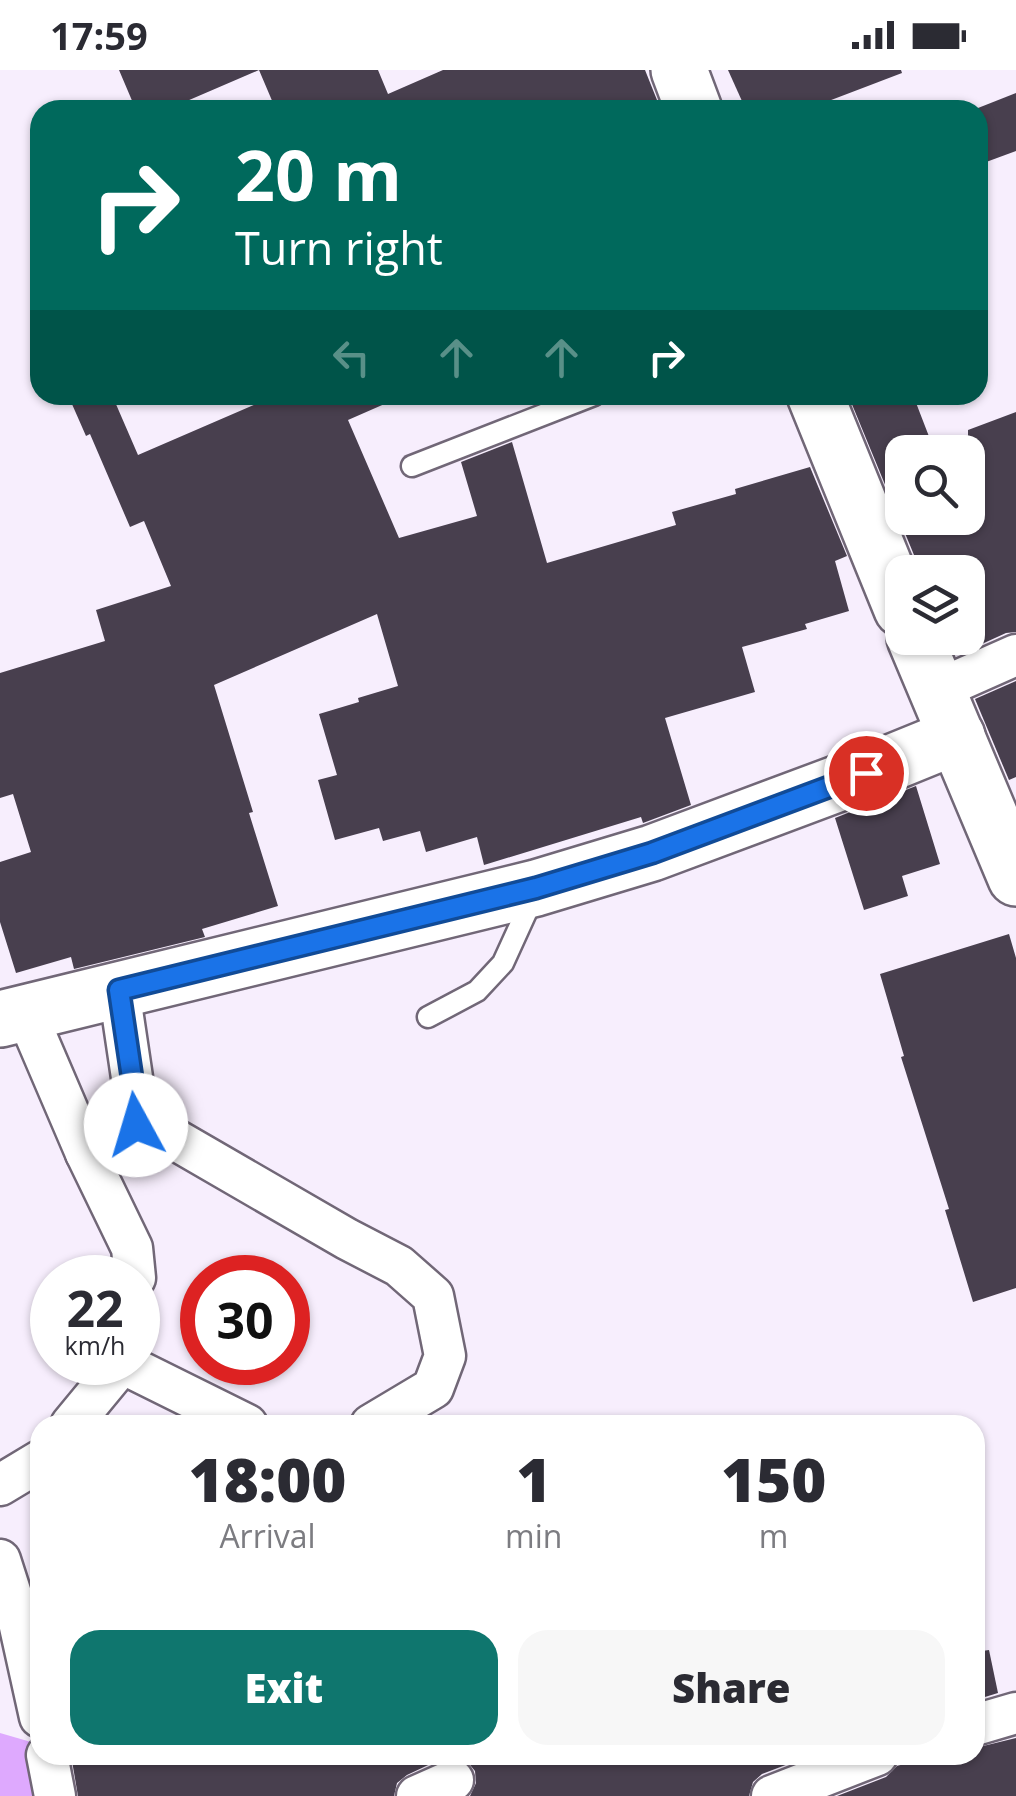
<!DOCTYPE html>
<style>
:root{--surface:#fff;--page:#f7f7f7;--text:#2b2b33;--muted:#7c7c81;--accent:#0f766e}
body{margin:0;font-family:"Open Sans",sans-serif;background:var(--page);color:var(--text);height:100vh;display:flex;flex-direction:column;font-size:38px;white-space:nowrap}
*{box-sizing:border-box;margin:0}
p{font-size:32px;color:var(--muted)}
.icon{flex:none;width:55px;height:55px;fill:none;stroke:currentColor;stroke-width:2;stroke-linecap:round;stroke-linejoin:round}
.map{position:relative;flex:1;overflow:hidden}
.side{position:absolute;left:30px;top:1345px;width:955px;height:350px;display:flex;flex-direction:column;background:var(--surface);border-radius:30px;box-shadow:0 2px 8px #0004}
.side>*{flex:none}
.banner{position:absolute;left:30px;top:30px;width:958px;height:305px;border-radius:30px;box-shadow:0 2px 8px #0004;background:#00695c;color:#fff;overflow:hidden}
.buttons{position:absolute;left:885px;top:365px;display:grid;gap:20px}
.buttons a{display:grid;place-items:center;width:100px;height:100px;border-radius:20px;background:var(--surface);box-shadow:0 2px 8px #0004;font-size:50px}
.speed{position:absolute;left:30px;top:1185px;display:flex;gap:20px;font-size:50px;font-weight:700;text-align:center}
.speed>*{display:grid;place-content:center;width:130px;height:130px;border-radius:50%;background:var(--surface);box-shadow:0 2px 8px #0004;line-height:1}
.speed small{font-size:25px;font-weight:400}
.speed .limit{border:15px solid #d22;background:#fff;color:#111}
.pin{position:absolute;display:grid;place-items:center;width:85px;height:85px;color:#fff;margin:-42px;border:5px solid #fff;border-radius:50%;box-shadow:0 2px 10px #0007}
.me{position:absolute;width:110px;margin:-55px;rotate:354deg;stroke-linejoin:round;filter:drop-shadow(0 0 8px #0008)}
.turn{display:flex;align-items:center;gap:35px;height:210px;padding:0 40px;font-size:45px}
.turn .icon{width:130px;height:130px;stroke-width:2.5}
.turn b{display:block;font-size:70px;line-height:85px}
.lanes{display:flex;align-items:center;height:95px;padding:0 40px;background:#0003;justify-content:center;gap:50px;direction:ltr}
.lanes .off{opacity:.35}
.eta{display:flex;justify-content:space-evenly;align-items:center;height:170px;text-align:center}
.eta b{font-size:60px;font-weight:800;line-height:70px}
.button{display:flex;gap:20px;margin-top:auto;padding:20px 40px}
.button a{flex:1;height:115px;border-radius:30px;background:var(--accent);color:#fff;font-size:40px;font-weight:800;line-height:115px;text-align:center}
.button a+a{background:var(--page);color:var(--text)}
.status{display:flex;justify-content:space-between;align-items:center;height:70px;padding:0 50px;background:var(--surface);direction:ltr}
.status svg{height:28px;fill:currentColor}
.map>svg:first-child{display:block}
</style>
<div class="status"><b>17:59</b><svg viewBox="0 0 49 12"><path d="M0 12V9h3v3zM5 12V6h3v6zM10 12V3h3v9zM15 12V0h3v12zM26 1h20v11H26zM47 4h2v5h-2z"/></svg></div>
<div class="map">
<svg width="1016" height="1726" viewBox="0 0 1016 1726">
<rect width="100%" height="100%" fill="#f7eefd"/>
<!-- water -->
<path fill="#dea9fe" d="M 0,1663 L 31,1672 L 43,1726 L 0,1726 Z"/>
<!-- building -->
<g fill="#483f4e">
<path d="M 119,0 L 378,0 L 388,24 L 443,0 L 645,0 L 661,40 L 276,40 L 259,0 L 166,40 L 136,40 Z"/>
<path d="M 728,0 L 901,0 L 902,3 L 805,40 L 746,40 Z"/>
<path d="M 1016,23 L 1016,81 L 978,95 L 978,38 Z"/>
<path d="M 68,325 L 112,325 L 138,385 L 277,325 L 405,325 L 348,350 L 399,468 L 477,446 L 461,392 L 512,372 L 547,493 L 676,455 L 672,442 L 736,424 L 735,419 L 810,397 L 847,486 L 835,491 L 849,541 L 805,554 L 807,559 L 742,577 L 755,622 L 665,648 L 691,735 L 643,753 L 641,747 L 484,795 L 477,767 L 426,782 L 420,761 L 383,771 L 379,758 L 335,770 L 318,710 L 337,705 L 319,644 L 359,632 L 358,628 L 398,616 L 377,544 L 214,615 L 253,742 L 249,743 L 278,836 L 202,859 L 205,867 L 74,899 L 71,887 L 16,903 L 0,852 L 0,792 L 31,782 L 13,724 L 0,728 L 0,603 L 105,571 L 96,540 L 171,516 L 144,451 L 130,457 L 90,364 L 86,366 Z"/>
<path d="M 853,325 L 913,325 L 935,382 L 902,382 L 902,448 L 968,448 L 968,360 L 1016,342 L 1016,562 L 1006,563 L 962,583 L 957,568 L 968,568 L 968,502 L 921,502 L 849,327 Z"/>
<path d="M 1016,611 L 1016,707 L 1009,710 L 975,629 Z"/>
<path d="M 916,716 L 940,794 L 902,806 L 908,826 L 864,840 L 835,748 Z"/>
<path d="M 1009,864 L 1016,888 L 1016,1218 L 973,1232 L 945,1140 L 949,1139 L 901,987 L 904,986 L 880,904 Z"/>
<path d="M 989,1580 L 998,1623 L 975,1630 L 975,1582 Z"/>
<path d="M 1016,1668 L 1016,1726 L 837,1726 L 886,1707 L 897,1696 L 935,1685 L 975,1685 L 975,1678 Z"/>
<path d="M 71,1685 L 802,1685 L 804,1688 L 762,1704 L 753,1712 L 749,1726 L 470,1726 L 476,1713 L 475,1701 L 466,1690 L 455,1686 L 443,1688 L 407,1705 L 397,1713 L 394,1726 L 78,1726 Z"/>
</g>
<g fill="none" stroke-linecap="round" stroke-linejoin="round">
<!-- lane casing -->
<g stroke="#716777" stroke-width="25">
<g id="lane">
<path d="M 412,396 L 594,325"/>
<path d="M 428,947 L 477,921 L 503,893 L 534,825"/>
</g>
</g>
<!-- street casing -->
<g stroke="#716777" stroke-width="45">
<g id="street">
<path d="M 937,620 L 1016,585"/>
<path d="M 26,943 L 86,1083 L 132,1178 L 135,1208"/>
<path d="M 138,1048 L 347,1169 L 399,1196 L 433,1226 L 445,1286 L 433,1318 L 371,1355"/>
<path d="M 86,1083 L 130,1068 L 138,1048 L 119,920"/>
<path d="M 122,1293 L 247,1355"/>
<path d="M 71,1355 L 123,1292"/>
<path d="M 0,1415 L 40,1391"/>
<path d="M 0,1490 L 17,1543 L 40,1647"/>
<path d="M 975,1655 L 1016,1643"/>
<path d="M 47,1685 L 55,1726"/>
<path d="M 417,1726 L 453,1710"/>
<path d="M 772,1726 L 877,1685"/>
</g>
</g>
<!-- secondary casing -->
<g stroke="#716777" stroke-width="60">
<g id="secondary">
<path d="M 679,0 L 694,40"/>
<path d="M 815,325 L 902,539"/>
<path d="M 915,568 L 1016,808"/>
<path d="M 0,949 L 536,818 L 652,783 L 866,703 L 957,666"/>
</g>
</g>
<!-- lane -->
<use href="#lane" stroke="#fff" stroke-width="20"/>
<!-- street -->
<use href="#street" stroke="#fff" stroke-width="40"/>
<!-- secondary -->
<use href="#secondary" stroke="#fff" stroke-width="55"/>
</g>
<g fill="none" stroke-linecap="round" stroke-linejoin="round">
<!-- route casing -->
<g stroke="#114b97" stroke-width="25">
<path id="route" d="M 136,1055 L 138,1048 L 119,920 L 536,818 L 652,783 L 866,703"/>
</g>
<!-- route -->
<use href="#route" stroke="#1a73e8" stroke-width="18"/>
</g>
</svg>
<div class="buttons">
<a><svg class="icon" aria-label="search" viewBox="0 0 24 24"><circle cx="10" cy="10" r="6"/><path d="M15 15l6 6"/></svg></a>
<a><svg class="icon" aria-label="layers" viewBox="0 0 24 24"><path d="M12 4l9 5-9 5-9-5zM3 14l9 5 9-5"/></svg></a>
</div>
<div class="speed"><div>22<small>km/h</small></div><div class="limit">30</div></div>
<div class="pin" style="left:866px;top:703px;background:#d93025"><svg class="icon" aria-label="arrive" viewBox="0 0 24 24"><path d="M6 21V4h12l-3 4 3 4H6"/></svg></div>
<svg class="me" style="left:136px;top:1055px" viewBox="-20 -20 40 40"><circle r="19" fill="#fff"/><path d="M0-13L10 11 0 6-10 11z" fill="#1a73e8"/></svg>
<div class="banner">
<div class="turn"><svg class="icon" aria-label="right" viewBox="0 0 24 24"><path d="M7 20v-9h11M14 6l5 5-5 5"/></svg><div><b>20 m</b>Turn right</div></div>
<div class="lanes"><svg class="icon off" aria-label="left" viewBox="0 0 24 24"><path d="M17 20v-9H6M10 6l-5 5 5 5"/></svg><svg class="icon off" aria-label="ahead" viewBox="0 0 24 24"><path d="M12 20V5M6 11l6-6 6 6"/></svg><svg class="icon off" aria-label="ahead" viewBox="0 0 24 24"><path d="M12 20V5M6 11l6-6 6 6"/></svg><svg class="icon" aria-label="right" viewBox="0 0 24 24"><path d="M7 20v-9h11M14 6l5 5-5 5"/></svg></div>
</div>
<section class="side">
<div class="eta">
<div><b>18:00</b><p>Arrival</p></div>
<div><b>1</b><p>min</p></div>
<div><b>150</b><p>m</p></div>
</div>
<div class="button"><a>Exit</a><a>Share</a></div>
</section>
</div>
